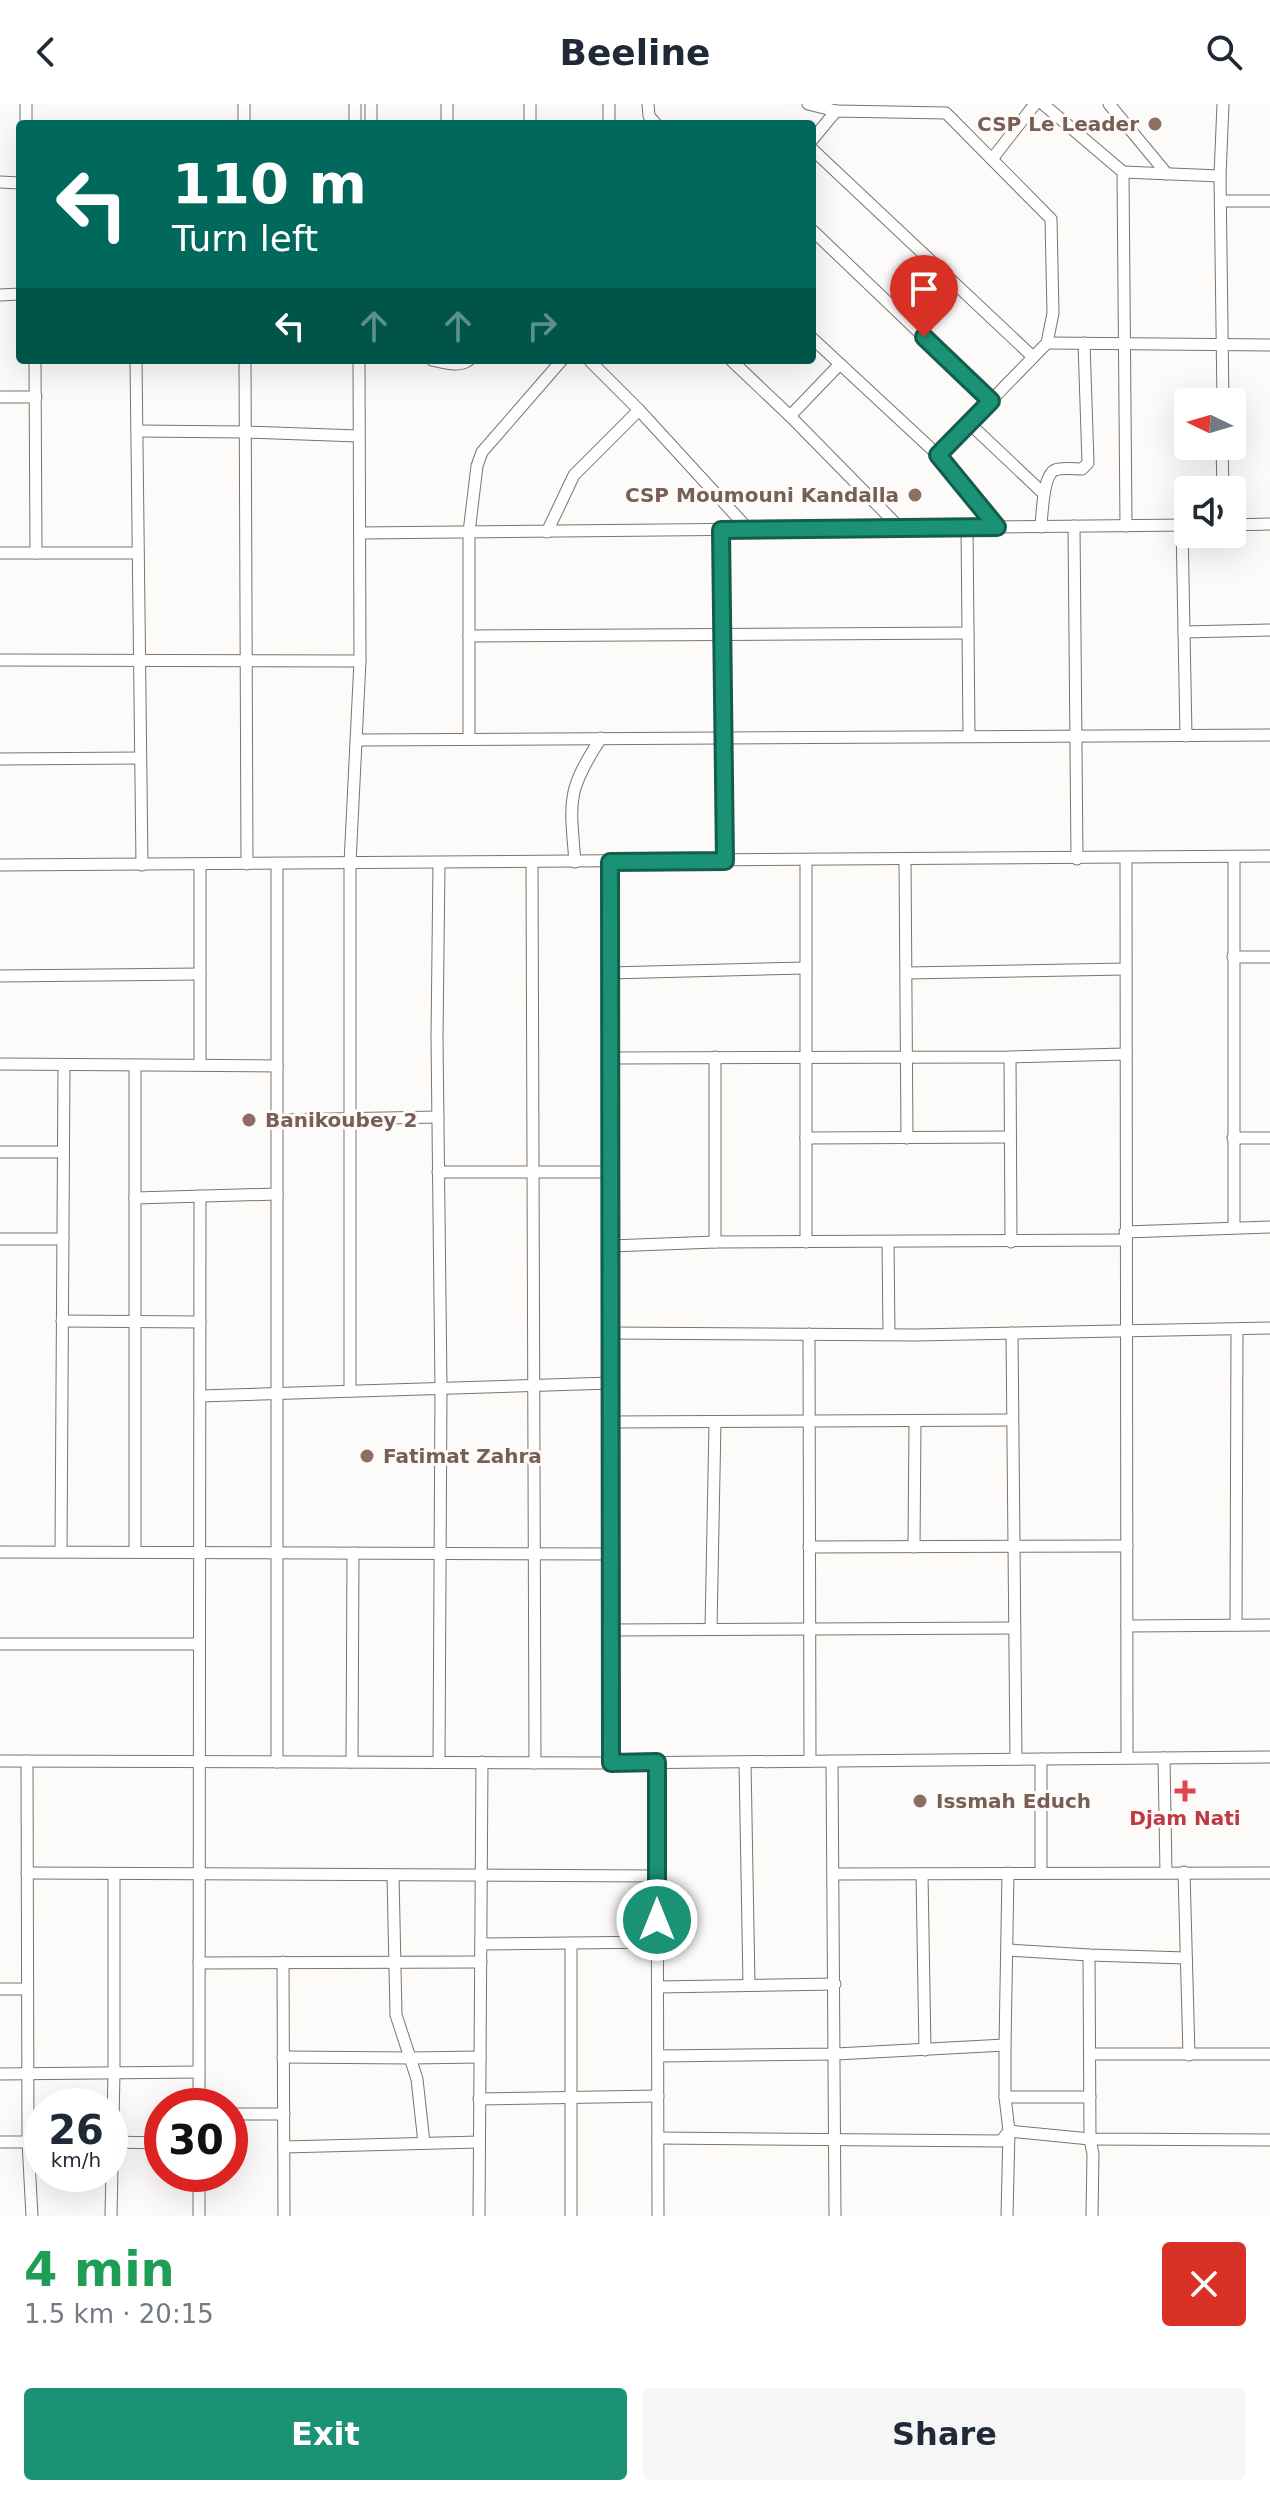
<!DOCTYPE html>
<meta charset="utf-8">
<style>
:root{--surface:#fff;--page:#f6f6f7;--text:#1f2937;--muted:#747a83;--accent:#1b9175}
body{margin:0;font-family:"DejaVu Sans",sans-serif;background:var(--page);color:var(--text);height:100vh;display:flex;flex-direction:column;font-size:30px;white-space:nowrap}
*{box-sizing:border-box;margin:0}
p{font-size:26px;color:var(--muted)}
.icon{flex:none;width:44px;height:44px;fill:none;stroke:currentColor;stroke-width:2;stroke-linecap:round;stroke-linejoin:round}
.map{position:relative;height:2112px;overflow:hidden}
.drawer{display:flex;flex-direction:column;background:var(--surface);flex:1}
.drawer>*{flex:none}
.banner{position:absolute;left:16px;top:16px;width:800px;height:244px;border-radius:8px;box-shadow:0 8px 32px #0002;background:#00695c;color:#fff;overflow:hidden}
.needle{width:52px;rotate:275deg}
.tools{position:absolute;left:1174px;top:284px;display:grid;gap:16px}
.tools a{display:grid;place-items:center;width:72px;height:72px;border-radius:8px;background:var(--surface);box-shadow:0 8px 32px #0002;font-size:40px}
.speed{position:absolute;left:24px;top:1984px;display:flex;gap:16px;font-size:40px;font-weight:700;text-align:center}
.speed>*{display:grid;place-content:center;width:104px;height:104px;border-radius:50%;background:var(--surface);box-shadow:0 8px 32px #0002;line-height:1}
.speed small{font-size:20px;font-weight:400}
.speed .limit{border:12px solid #d22;background:#fff;color:#111}
.pin{position:absolute;display:grid;place-items:center;width:68px;height:68px;color:#fff;margin:-82px -34px;border-radius:50% 50% 50% 0;rotate:-45deg;box-shadow:0 0 8px #0007}
.pin .icon{rotate:45deg}
.me{position:absolute;width:88px;margin:-44px;rotate:0deg;stroke-linejoin:round;filter:drop-shadow(0 0 6px #0008)}
.turn{display:flex;align-items:center;gap:28px;height:168px;padding:0 24px;font-size:36px}
.turn .icon{width:104px;height:104px;stroke-width:2.5}
.turn b{display:block;font-size:56px;line-height:68px}
.lanes{display:flex;align-items:center;height:76px;padding:0 24px;background:#0003;justify-content:center;gap:40px;direction:ltr}
.lanes .off{opacity:.35}
.round{display:grid;place-items:center;flex:none;width:84px;height:84px;border-radius:8px;background:var(--page)}
.summary{display:flex;align-items:center;justify-content:space-between;height:136px;padding:0 24px}
h1{font-size:48px;font-weight:700;line-height:60px;color:#1e9e55}
.primary-button{display:flex;gap:16px;margin-top:auto;padding:16px 24px}
.primary-button a{flex:1;height:92px;border-radius:8px;background:var(--accent);color:#fff;font-size:32px;font-weight:700;line-height:92px;text-align:center}
.primary-button a+a{background:var(--page);color:var(--text)}
header{display:flex;justify-content:space-between;align-items:center;height:104px;padding:0 24px;background:var(--surface);font-size:36px;font-weight:700}
.map>svg:first-child{display:block}
</style>
<header><svg class="icon" aria-label="back" viewBox="0 0 24 24"><path d="M15 5l-7 7 7 7"/></svg>Beeline<svg class="icon" aria-label="search" viewBox="0 0 24 24"><circle cx="10" cy="10" r="6"/><path d="M15 15l6 6"/></svg></header>
<div class="map">
<svg width="1270" height="2112" viewBox="0 0 1270 2112">
<rect width="100%" height="100%" fill="#fdfbf9"/>
<g fill="none" stroke-linecap="round" stroke-linejoin="round">
<!-- minor casing -->
<g stroke="#7d736a" stroke-width="13">
<g id="minor">
<path d="M 26,0 L 26,20"/>
<path d="M 244,0 L 244,20"/>
<path d="M 530,0 L 530,20"/>
<path d="M 648,0 L 649,12 L 656,20"/>
<path d="M 808,0 L 836,7"/>
<path d="M 1043,0 L 1123,68 L 1126,422"/>
<path d="M 1109,0 L 1167,70"/>
<path d="M 355,20 L 355,0"/>
<path d="M 371,20 L 371,0"/>
<path d="M 447,20 L 447,0"/>
<path d="M 609,20 L 609,0"/>
<path d="M 812,36 L 836,7 L 946,9 L 1051,115 L 1053,209 L 1047,239 L 938,351"/>
<path d="M 812,45 L 1033,253"/>
<path d="M 992,55 L 1035,0"/>
<path d="M 1123,68 L 1220,72"/>
<path d="M 0,78 L 20,79"/>
<path d="M 1221,97 L 1270,97"/>
<path d="M 812,126 L 991,297"/>
<path d="M 0,191 L 20,190"/>
<path d="M 812,234 L 938,351 L 997,423"/>
<path d="M 1047,239 L 1270,241"/>
<path d="M 35,256 L 36,449"/>
<path d="M 136,256 L 142,761"/>
<path d="M 245,256 L 247,760"/>
<path d="M 432,256 C 443,258 459,264 469,256"/>
<path d="M 589,256 L 639,306 L 749,426"/>
<path d="M 731,256 L 790,312 L 900,424"/>
<path d="M 0,293 L 36,293"/>
<path d="M 1223,298 L 1220,72 L 1223,0"/>
<path d="M 790,312 L 839,261"/>
<path d="M 969,319 L 1044,390"/>
<path d="M 137,327 L 245,328 L 358,332"/>
<path d="M 1222,342 L 1223,386"/>
<path d="M 1182,421 L 1186,632"/>
<path d="M 1232,421 L 1270,420"/>
<path d="M 1074,422 L 1077,755"/>
<path d="M 967,423 L 969,632"/>
<path d="M 1041,423 C 1042,411 1043,371 1055,366 C 1062,363 1075,365 1082,365 L 1088,359 L 1084,239"/>
<path d="M 721,426 L 725,757"/>
<path d="M 547,428 L 574,371 L 639,306"/>
<path d="M 360,429 L 1188,421"/>
<path d="M 0,449 L 138,449"/>
<path d="M 1184,528 L 1270,526"/>
<path d="M 469,532 L 968,529"/>
<path d="M 0,556 L 360,557"/>
<path d="M 469,634 L 469,428 L 477,362 L 482,348 L 562,256"/>
<path d="M 358,636 L 1270,631"/>
<path d="M 0,655 L 140,654"/>
<path d="M 1126,755 L 1127,1654"/>
<path d="M 905,756 L 907,1034"/>
<path d="M 806,757 L 806,1138"/>
<path d="M 532,758 L 535,1659"/>
<path d="M 575,758 C 570,696 566,688 601,634"/>
<path d="M 610,758 L 611,1659"/>
<path d="M 439,759 L 437,934 L 441,1284 L 439,1658"/>
<path d="M 0,761 L 1270,752"/>
<path d="M 1233,853 L 1270,853"/>
<path d="M 610,869 L 806,864"/>
<path d="M 907,869 L 1125,865"/>
<path d="M 0,872 L 200,870"/>
<path d="M 715,953 L 715,1138"/>
<path d="M 1010,953 L 1011,1138"/>
<path d="M 610,954 L 1010,953 L 1126,950"/>
<path d="M 0,960 L 277,962"/>
<path d="M 135,961 L 135,1448"/>
<path d="M 200,961 L 200,760"/>
<path d="M 277,1016 L 438,1013"/>
<path d="M 806,1034 L 1010,1033"/>
<path d="M 1233,1034 L 1270,1034"/>
<path d="M 0,1048 L 63,1048"/>
<path d="M 438,1068 L 611,1068"/>
<path d="M 135,1094 L 277,1090"/>
<path d="M 1234,1123 L 1234,753"/>
<path d="M 1125,1128 L 1270,1123"/>
<path d="M 0,1135 L 63,1135"/>
<path d="M 888,1139 L 889,1230"/>
<path d="M 611,1142 L 715,1138 L 1125,1136"/>
<path d="M 62,1217 L 200,1218"/>
<path d="M 611,1229 L 916,1231 L 1270,1224"/>
<path d="M 1012,1229 L 1016,1655"/>
<path d="M 809,1230 L 810,1657"/>
<path d="M 350,1287 L 350,759 L 360,557 L 359,256"/>
<path d="M 200,1292 L 611,1279"/>
<path d="M 611,1318 L 1012,1316"/>
<path d="M 809,1443 L 1127,1442"/>
<path d="M 914,1443 L 915,1318"/>
<path d="M 0,1448 L 611,1450"/>
<path d="M 61,1448 L 64,961"/>
<path d="M 1236,1521 L 1237,1225"/>
<path d="M 1127,1522 L 1270,1521"/>
<path d="M 711,1525 L 715,1318"/>
<path d="M 611,1526 L 1014,1524"/>
<path d="M 0,1540 L 199,1540"/>
<path d="M 1164,1654 L 1166,1769"/>
<path d="M 0,1657 L 611,1659 L 1270,1653"/>
<path d="M 27,1657 L 28,2038 L 32,2112"/>
<path d="M 832,1657 L 835,2112"/>
<path d="M 277,1658 L 277,760"/>
<path d="M 352,1658 L 353,1449"/>
<path d="M 657,1658 L 658,2112"/>
<path d="M 745,1658 L 749,1881"/>
<path d="M 1041,1768 L 1041,1655"/>
<path d="M 1184,1768 L 1189,1951"/>
<path d="M 27,1769 L 657,1772"/>
<path d="M 835,1770 L 1270,1769"/>
<path d="M 922,1770 L 925,1946"/>
<path d="M 393,1771 L 396,1911 L 417,1975 L 424,2039"/>
<path d="M 571,1839 L 571,2112"/>
<path d="M 481,1840 L 658,1838"/>
<path d="M 1008,1846 L 1089,1851 L 1186,1854"/>
<path d="M 1089,1851 L 1090,2035 L 1093,2050 L 1092,2112"/>
<path d="M 283,1858 L 284,2112"/>
<path d="M 199,1859 L 481,1858"/>
<path d="M 658,1883 L 835,1880"/>
<path d="M 0,1885 L 27,1885"/>
<path d="M 1090,1950 L 1270,1950"/>
<path d="M 658,1952 L 836,1950 L 1005,1941"/>
<path d="M 283,1953 L 411,1954 L 480,1953"/>
<path d="M 0,1970 L 199,1968"/>
<path d="M 1005,1993 L 1090,1993"/>
<path d="M 479,1995 L 658,1992"/>
<path d="M 199,2002 L 200,1092"/>
<path d="M 230,2010 L 284,2010"/>
<path d="M 658,2034 L 1001,2037 L 1009,2027 L 1090,2035 L 1270,2036"/>
<path d="M 0,2038 L 42,2038"/>
<path d="M 110,2038 L 162,2039"/>
<path d="M 284,2043 L 479,2038"/>
<path d="M 199,2070 L 199,2112"/>
<path d="M 111,2112 L 114,1969 L 114,1770"/>
<path d="M 479,2112 L 482,1658"/>
<path d="M 1007,2112 L 1009,2027 L 1005,1993 L 1005,1941 L 1008,1769"/>
</g>
</g>
<!-- minor -->
<use href="#minor" stroke="#fff" stroke-width="11"/>
</g>
<g fill="none" stroke-linecap="round" stroke-linejoin="round">
<!-- route casing -->
<g stroke="#125e4c" stroke-width="20">
<path id="route" d="M 657,1816 L 657,1658 L 611,1659 L 610,758 L 725,757 L 721,426 L 997,423 L 938,351 L 991,297 L 924,233"/>
</g>
<!-- route -->
<use href="#route" stroke="#1b9175" stroke-width="14"/>
</g>
<!-- markers -->
<g fill="#8d6e63" stroke="#fdfbf9" stroke-width="3">
<circle cx="1155" cy="20" r="8"/>
<circle cx="915" cy="391" r="8"/>
<circle cx="249" cy="1016" r="8"/>
<circle cx="367" cy="1352" r="8"/>
<circle cx="920" cy="1697" r="8"/>
</g>
<path fill="#e0444e" stroke="#fdfbf9" stroke-width="3" d="M1181 1675h8v8h8v8h-8v8h-8v-8h-8v-8h8z"/>
<g text-anchor="middle" dominant-baseline="central" stroke-width="6" stroke-linejoin="round" paint-order="stroke">
<!-- education labels -->
<g font-size="20" font-weight="bold" fill="#785e54" stroke="#fdfbf9" text-anchor="start">
<text x="1139" y="20" text-anchor="end">CSP Le Leader</text>
<text x="899" y="391" text-anchor="end">CSP Moumouni Kandalla</text>
<text x="265" y="1016">Banikoubey 2</text>
<text x="383" y="1352">Fatimat Zahra</text>
<text x="936" y="1697">Issmah Educh</text>
</g>
<!-- health labels -->
<g font-size="20" font-weight="bold" fill="#be3a42" stroke="#fdfbf9">
<text x="1185" y="1714">Djam Nati</text>
</g>
</g>
</svg>
<div class="tools">
<a><svg class="needle" viewBox="-14 -14 28 28"><path d="M0-13l5 13h-10z" fill="#e53935"/><path d="M0 13l5-13h-10z" fill="#747a83"/></svg></a>
<a><svg class="icon" aria-label="sound" viewBox="0 0 24 24"><path d="M4 9h4l5-4v14l-5-4H4zM17 9q2 3 0 6"/></svg></a>
</div>
<div class="speed"><div>26<small>km/h</small></div><div class="limit">30</div></div>
<div class="pin" style="left:924px;top:233px;background:#d93025"><svg class="icon" aria-label="arrive" viewBox="0 0 24 24"><path d="M6 21V4h12l-3 4 3 4H6"/></svg></div>
<svg class="me" style="left:657px;top:1816px" viewBox="-20 -20 40 40"><circle r="17" fill="#1b9175" stroke="#fff" stroke-width="3"/><path d="M0-11L8 9 0 5-8 9z" fill="#fff"/></svg>
<div class="banner">
<div class="turn"><svg class="icon" aria-label="left" viewBox="0 0 24 24"><path d="M17 20v-9H6M10 6l-5 5 5 5"/></svg><div><b>110 m</b>Turn left</div></div>
<div class="lanes"><svg class="icon" aria-label="left" viewBox="0 0 24 24"><path d="M17 20v-9H6M10 6l-5 5 5 5"/></svg><svg class="icon off" aria-label="ahead" viewBox="0 0 24 24"><path d="M12 20V5M6 11l6-6 6 6"/></svg><svg class="icon off" aria-label="ahead" viewBox="0 0 24 24"><path d="M12 20V5M6 11l6-6 6 6"/></svg><svg class="icon off" aria-label="right" viewBox="0 0 24 24"><path d="M7 20v-9h11M14 6l5 5-5 5"/></svg></div>
</div>
</div>
<section class="drawer">
<div class="summary"><div><h1>4 min</h1><p>1.5 km · 20:15</p></div><a class="round" style="background:#d93025;color:#fff"><svg class="icon" aria-label="close" viewBox="0 0 24 24"><path d="M6 6l12 12M18 6L6 18"/></svg></a></div>
<div class="primary-button"><a>Exit</a><a>Share</a></div>
</section>
